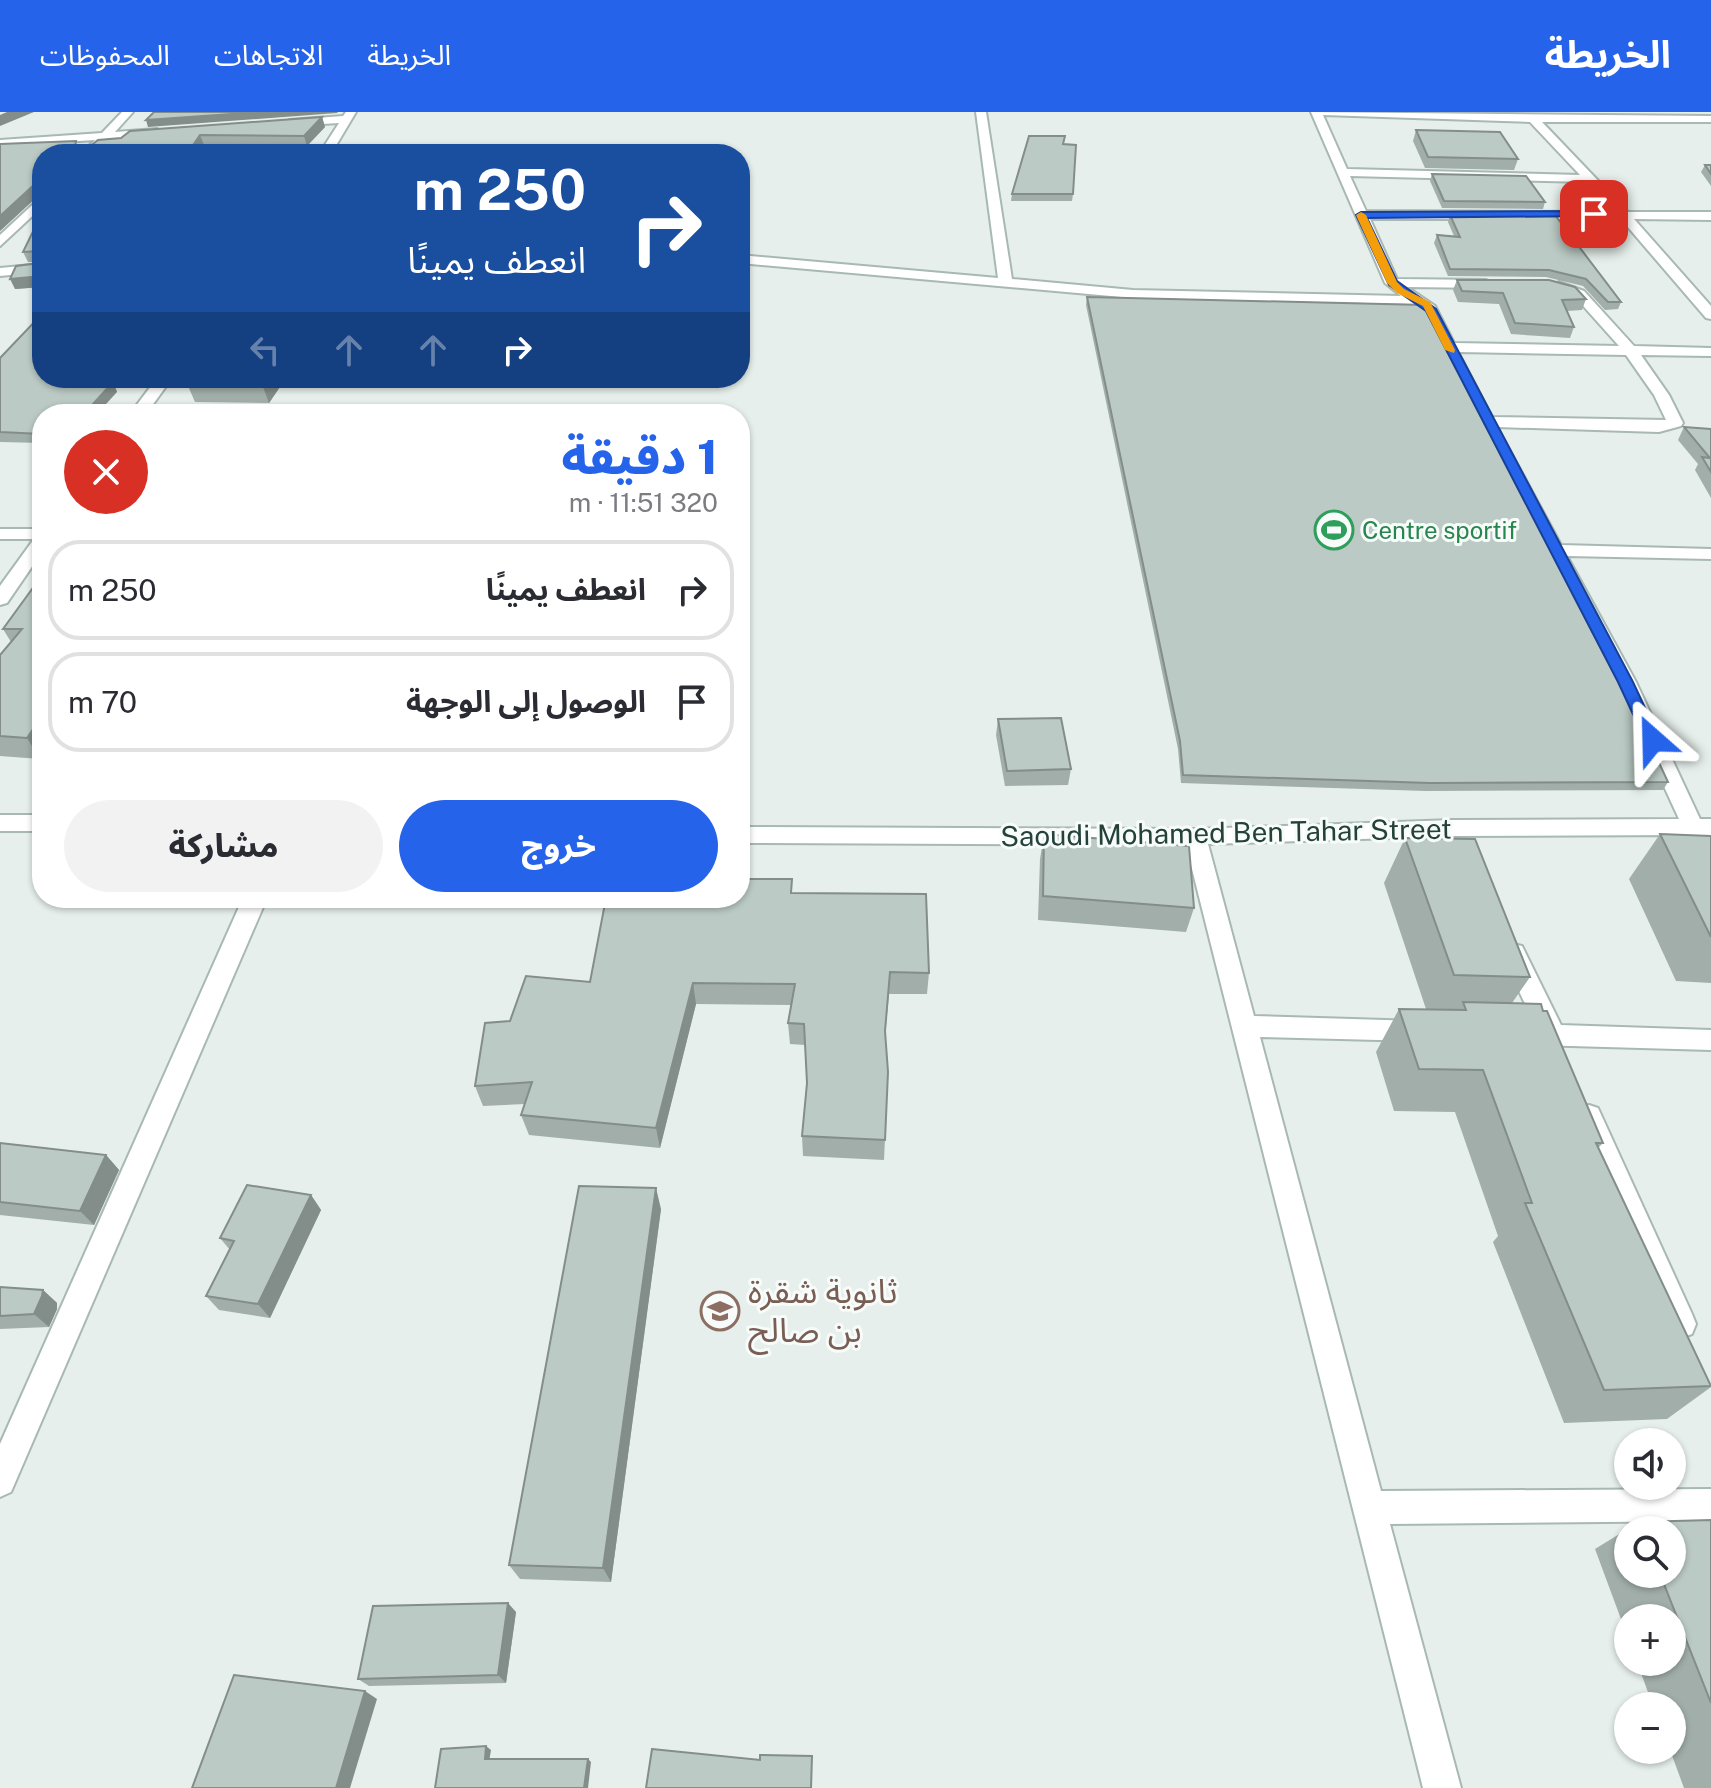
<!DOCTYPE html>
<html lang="ar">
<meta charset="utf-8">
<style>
:root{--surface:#fff;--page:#f2f2f3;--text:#2b2b33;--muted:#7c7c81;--line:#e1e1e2;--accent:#2563eb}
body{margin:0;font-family:"Public Sans","Noto Sans Arabic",sans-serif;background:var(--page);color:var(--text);direction:rtl;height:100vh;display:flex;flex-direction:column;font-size:30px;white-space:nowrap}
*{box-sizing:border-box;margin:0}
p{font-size:26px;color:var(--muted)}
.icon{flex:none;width:44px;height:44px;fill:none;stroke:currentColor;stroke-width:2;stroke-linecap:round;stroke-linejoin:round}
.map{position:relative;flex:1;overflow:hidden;direction:ltr}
.sheet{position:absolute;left:32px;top:292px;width:718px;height:504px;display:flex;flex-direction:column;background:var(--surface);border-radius:32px;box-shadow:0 2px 6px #0004;direction:rtl}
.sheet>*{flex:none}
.guide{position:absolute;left:32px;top:32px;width:718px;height:244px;border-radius:32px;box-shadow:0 2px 6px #0004;direction:rtl;background:#1a4fa0;color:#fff;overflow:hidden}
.tools{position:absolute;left:1614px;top:1316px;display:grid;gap:16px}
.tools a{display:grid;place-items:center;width:72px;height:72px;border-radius:50%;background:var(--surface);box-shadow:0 2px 6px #0004;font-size:40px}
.pin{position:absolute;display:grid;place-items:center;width:68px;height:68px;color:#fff;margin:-34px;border-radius:16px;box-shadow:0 4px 12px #0006}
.me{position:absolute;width:88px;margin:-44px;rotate:335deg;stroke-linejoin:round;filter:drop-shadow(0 0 6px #0008)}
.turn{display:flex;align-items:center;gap:28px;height:168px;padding:0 32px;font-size:36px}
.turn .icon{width:104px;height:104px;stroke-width:2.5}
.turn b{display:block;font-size:56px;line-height:68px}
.lanes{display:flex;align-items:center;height:76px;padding:0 32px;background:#0003;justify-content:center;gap:40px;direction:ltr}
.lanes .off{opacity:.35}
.round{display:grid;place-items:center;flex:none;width:84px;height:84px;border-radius:42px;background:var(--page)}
.headline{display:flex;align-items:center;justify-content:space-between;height:136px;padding:0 32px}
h1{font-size:48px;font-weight:800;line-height:60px;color:var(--accent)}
.action{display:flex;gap:16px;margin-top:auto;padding:16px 32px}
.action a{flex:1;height:92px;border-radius:48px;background:var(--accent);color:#fff;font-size:32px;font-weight:800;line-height:92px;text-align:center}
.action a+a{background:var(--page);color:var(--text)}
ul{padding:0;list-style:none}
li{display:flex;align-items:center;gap:24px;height:100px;margin:0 16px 12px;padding:0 16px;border:4px solid var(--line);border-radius:32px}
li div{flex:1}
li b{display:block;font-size:30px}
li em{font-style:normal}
header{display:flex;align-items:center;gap:48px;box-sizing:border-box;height:112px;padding:0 40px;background:var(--accent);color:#fff}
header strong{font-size:38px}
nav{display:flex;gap:44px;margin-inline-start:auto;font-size:28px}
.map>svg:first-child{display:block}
</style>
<header>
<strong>الخريطة</strong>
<nav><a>الخريطة</a><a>الاتجاهات</a><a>المحفوظات</a></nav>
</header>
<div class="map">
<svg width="1711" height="1676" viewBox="0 0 1711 1676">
<rect width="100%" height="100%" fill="#e6efeb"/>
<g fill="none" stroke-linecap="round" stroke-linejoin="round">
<!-- minor casing -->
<g stroke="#a8b8b2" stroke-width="4">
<g id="minor">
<path d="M 122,0 L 133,0 L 115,20 L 157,17 L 162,20 L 157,23 L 108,27 L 93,42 L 81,42 L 95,28 L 0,34 L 0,28 L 102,21 Z"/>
<path d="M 346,0 L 356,0 L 331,42 L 319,42 L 339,11 L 290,14 L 285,11 L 290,8 L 343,4 Z"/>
<path d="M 976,0 L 986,0 L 1012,167 L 1133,178 L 1401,184 L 1385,171 L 1311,0 L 1711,4 L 1711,10 L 1542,10 L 1628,100 L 1711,100 L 1711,108 L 1634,107 L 1711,194 L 1711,207 L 1706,206 L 1621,107 L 1370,107 L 1397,167 L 1486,168 L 1493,172 L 1486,176 L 1407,175 L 1435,194 L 1454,231 L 1619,234 L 1577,187 L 1554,177 L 1552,174 L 1559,170 L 1584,179 L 1634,234 L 1711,236 L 1711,244 L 1641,243 L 1669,283 L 1683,311 L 1681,314 L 1659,320 L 1497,315 L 1561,433 L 1711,437 L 1711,447 L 1567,444 L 1636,570 L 1700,707 L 1711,707 L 1711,753 L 1703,751 L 1687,723 L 1453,724 L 1208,732 L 1254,904 L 1418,909 L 1427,912 L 1431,919 L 1427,926 L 1418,929 L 1260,925 L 1381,1379 L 1711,1377 L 1711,1409 L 1390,1412 L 1461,1676 L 1423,1676 L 1186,733 L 740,731 L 740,715 L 1195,717 L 1453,708 L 1679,707 L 1616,570 L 1457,267 L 1424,199 L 1414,192 L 1133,186 L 740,151 L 740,143 L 998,166 ZM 1323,3 L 1530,10 L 1580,63 L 1347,57 ZM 1350,64 L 1587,70 L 1614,100 L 1366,99 ZM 1458,240 L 1626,243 L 1654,283 L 1666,308 L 1492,305 Z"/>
<path d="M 42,84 L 42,95 L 0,134 L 0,123 Z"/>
<path d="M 42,152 L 42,160 L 0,164 L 0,156 Z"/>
<path d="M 157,266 L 172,266 L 146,302 L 130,302 Z"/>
<path d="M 0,417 L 42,417 L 42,440 L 7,491 L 0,493 L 0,474 L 34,427 L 0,427 Z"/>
<rect x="0" y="703" width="42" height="16"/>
<path d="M 243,786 L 267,786 L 11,1380 L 0,1385 L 0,1332 Z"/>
<path d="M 1513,832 L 1522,834 L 1561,913 L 1711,918 L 1711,938 L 1535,933 L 1526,930 L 1522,923 L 1526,916 L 1535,913 L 1501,841 L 1504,834 Z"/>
<path d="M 1589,993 L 1598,996 L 1692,1202 L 1696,1212 L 1692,1222 L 1681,1226 L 1670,1222 L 1576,1004 L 1580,996 Z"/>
</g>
</g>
<!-- minor -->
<use href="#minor" fill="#fff" fill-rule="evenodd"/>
</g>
<!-- wall -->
<g fill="#a1aea9" fill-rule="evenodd">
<path d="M 322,5 L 325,15 L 307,34 L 204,33 L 197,42 L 42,42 L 40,82 L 0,119 L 0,32 L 89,35 L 121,26 Z"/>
<path d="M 1416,18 L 1518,47 L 1514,58 L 1425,56 L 1413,29 Z"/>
<path d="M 1064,32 L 1073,82 L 1072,89 L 1011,89 L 1012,82 Z"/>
<path d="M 1705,53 L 1711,53 L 1711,74 L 1701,60 Z"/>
<path d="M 1432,62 L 1545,90 L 1543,97 L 1442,96 L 1430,69 Z"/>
<path d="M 42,101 L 42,175 L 15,177 L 39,151 L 39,150 L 28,150 L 23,140 Z"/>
<path d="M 1450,103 L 1555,103 L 1621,190 L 1618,197 L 1605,198 L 1583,174 L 1546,165 L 1448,164 L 1434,131 L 1437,123 L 1454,124 L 1448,110 Z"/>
<path d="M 1457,168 L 1586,187 L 1582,198 L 1567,199 L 1574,215 L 1570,226 L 1511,222 L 1499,192 L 1458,190 L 1453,178 Z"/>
<path d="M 1087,185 L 1668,670 L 1663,678 L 1426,679 L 1181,671 L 1178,637 L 1086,193 Z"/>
<path d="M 0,246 L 97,266 L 93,270 L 113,270 L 117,280 L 42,302 L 42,331 L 0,330 Z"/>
<path d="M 286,266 L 269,291 L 195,290 L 188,274 Z"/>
<path d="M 1684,315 L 1711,317 L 1711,386 L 1695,358 L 1698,352 L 1678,328 Z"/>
<path d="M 42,473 L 42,644 L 40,647 L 0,644 L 0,543 L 11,530 L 3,517 Z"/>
<path d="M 998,607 L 1071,657 L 1068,673 L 1005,674 L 996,623 Z"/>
<path d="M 1044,722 L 1194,796 L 1186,820 L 1038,808 L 1040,747 Z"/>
<path d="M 1660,722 L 1711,724 L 1711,871 L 1676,869 L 1629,767 Z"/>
<path d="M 1405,726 L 1530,865 L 1512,891 L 1603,1031 L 1598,1036 L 1711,1275 L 1667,1307 L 1564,1311 L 1493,1130 L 1498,1124 L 1455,1000 L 1394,999 L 1376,940 L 1399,897 L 1426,897 L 1384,771 Z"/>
<path d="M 793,781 L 929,861 L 927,882 L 889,882 L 885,926 L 888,960 L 884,1048 L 803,1044 L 802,1024 L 807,971 L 805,933 L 790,932 L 788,911 L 791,893 L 696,892 L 660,1036 L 529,1023 L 521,1003 L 525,992 L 483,994 L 475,974 L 510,909 L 590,870 Z"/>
<path d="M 0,1031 L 106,1043 L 119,1058 L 94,1113 L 0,1103 Z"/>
<path d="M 311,1083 L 321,1098 L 270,1206 L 219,1198 L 206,1184 L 230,1138 L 220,1126 Z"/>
<path d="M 661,1097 L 611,1470 L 520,1467 L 509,1453 Z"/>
<path d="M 0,1175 L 43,1178 L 57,1191 L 57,1197 L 49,1215 L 0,1217 Z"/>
<path d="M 1711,1408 L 1711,1676 L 1684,1676 L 1670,1638 L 1672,1638 L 1672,1594 L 1653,1594 L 1637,1550 L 1672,1550 L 1672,1506 L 1628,1506 L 1628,1526 L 1595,1437 L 1639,1410 ZM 1628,1418 L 1672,1418 L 1672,1462 L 1628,1462 Z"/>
<path d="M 516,1500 L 506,1571 L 369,1574 L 358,1567 Z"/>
</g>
<!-- shaded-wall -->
<g fill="#838d89">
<path d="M 7,0 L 34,0 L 0,14 L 0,3 Z"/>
<path d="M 260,0 L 338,0 L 337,1 L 148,15 L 146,8 Z"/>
<path d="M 322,5 L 325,15 L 307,34 L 304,24 Z"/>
<path d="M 200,23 L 204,33 L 197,42 L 187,42 Z"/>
<path d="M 35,72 L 40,82 L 0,119 L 0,104 Z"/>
<path d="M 42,164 L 42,175 L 15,177 L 10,167 Z"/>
<path d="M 83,266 L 97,266 L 83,279 L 79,270 Z"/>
<path d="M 270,266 L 286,266 L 269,291 L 263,275 Z"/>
<path d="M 113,270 L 117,280 L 97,302 L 84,302 Z"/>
<path d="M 42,604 L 42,644 L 40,647 L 27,626 Z"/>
<path d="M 693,871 L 696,892 L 660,1036 L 656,1016 Z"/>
<path d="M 106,1043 L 119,1058 L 94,1113 L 80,1099 Z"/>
<path d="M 656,1076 L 661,1097 L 611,1470 L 603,1456 Z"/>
<path d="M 311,1083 L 321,1098 L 270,1206 L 258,1192 Z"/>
<path d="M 43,1178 L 57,1191 L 57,1197 L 49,1215 L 34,1202 Z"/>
<path d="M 508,1491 L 516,1500 L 506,1571 L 498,1563 Z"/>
<path d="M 365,1579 L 377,1587 L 350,1676 L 336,1676 Z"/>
<path d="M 486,1634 L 491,1638 L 489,1650 L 485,1647 Z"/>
<path d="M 588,1647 L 591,1650 L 588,1676 L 584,1676 Z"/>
</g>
<!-- building -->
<g fill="#bbcac4" stroke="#838d89" stroke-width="2">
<path d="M 154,0 L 260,0 L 146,8 Z"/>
<path d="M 322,5 L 304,24 L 200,23 L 187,42 L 42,42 L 42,85 L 40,87 L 40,74 L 35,72 L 0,104 L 0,32 L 76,29 L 75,34 L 89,35 L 98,28 L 121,26 L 130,19 Z"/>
<path d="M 1416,18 L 1500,20 L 1518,47 L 1428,45 Z"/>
<path d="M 1029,24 L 1065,24 L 1063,32 L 1076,33 L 1073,82 L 1012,82 Z"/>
<path d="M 1705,53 L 1711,53 L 1711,62 Z"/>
<path d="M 1432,62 L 1526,64 L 1545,90 L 1444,89 Z"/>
<path d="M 42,101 L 42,164 L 10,167 L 16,154 L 39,151 L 39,139 L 23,140 Z"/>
<path d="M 1450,103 L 1555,103 L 1621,190 L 1608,190 L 1586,167 L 1549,158 L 1450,157 L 1437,123 L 1460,125 Z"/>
<path d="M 1457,168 L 1549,168 L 1575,175 L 1586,187 L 1562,188 L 1574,215 L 1515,211 L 1503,181 L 1462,179 Z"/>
<path d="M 1087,185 L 1424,193 L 1618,563 L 1668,670 L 1430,671 L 1183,663 L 1180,629 Z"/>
<path d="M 42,202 L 42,266 L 83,266 L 79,270 L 113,270 L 84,302 L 42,302 L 42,322 L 0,320 L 0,246 Z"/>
<path d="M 194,266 L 270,266 L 263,275 L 188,274 Z"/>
<path d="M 1684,315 L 1711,317 L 1711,360 L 1702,345 L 1710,346 Z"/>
<path d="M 35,473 L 42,473 L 42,604 L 27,626 L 0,624 L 0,543 L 22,517 L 3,517 Z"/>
<path d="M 1061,606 L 1071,657 L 1007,659 L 998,607 Z"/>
<path d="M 1044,722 L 1189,734 L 1194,796 L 1043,784 Z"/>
<path d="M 1660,722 L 1711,724 L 1711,825 Z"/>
<path d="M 1405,726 L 1475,727 L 1530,865 L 1454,863 Z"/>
<path d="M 740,767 L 792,767 L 791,781 L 926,782 L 929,861 L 890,860 L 885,919 L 888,960 L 885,1028 L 802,1024 L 807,971 L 804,912 L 788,911 L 795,872 L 693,871 L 656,1016 L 521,1003 L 532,970 L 475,974 L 485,911 L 510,909 L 526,864 L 590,870 L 606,786 L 740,786 Z"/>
<path d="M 1463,890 L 1541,892 L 1543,899 L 1547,899 L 1603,1031 L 1596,1031 L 1711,1274 L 1604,1278 L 1525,1091 L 1532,1091 L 1483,958 L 1419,957 L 1399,897 L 1466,898 Z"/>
<path d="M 0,1031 L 106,1043 L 80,1099 L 0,1090 Z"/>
<path d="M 247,1073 L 311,1083 L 258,1192 L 206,1184 L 234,1129 L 220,1126 Z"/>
<path d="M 579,1074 L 656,1076 L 603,1456 L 509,1453 Z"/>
<path d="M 0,1175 L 43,1178 L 42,1184 L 34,1202 L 0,1204 Z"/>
<path d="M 1711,1408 L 1711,1591 L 1660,1462 L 1672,1462 L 1672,1418 L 1642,1418 L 1639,1410 Z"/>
<path d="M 508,1491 L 498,1563 L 358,1567 L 373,1494 Z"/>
<path d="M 234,1563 L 365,1579 L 336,1676 L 192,1676 Z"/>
<path d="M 486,1634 L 485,1647 L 588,1647 L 584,1676 L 435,1676 L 441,1637 Z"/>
<path d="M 652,1637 L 760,1648 L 760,1643 L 812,1644 L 811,1676 L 646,1676 Z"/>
</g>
<!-- route -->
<path fill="#2563eb" stroke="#184099" stroke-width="2" d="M 1594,99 L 1597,104 L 1367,106 L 1397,169 L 1436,197 L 1633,570 L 1660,628 L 1653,633 L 1645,628 L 1618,570 L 1426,199 L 1389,173 L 1356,103 L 1361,100 Z"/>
<!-- slow -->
<path fill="#f59e0b" d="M 1361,100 L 1366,103 L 1397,170 L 1404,177 L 1430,190 L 1455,238 L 1454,241 L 1445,238 L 1423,194 L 1397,181 L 1387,171 L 1356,103 Z"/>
<!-- icons -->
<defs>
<g id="stadium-ring" transform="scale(2)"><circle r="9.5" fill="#f7fbf9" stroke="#2e9e5b" stroke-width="1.5"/><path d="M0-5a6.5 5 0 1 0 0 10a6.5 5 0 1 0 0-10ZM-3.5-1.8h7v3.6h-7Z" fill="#2e9e5b"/></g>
<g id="school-ring" transform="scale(2)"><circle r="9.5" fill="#f7fbf9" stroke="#8d6e63" stroke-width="1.5"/><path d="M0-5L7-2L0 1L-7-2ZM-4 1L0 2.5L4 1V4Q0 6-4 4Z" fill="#8d6e63"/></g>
</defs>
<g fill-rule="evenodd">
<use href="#stadium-ring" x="1334" y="418"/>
<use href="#school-ring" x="720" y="1199"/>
</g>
<g text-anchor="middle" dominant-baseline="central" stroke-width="6" stroke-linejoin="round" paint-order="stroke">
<!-- far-leisure labels -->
<g font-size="24" fill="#27864d" stroke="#f7fbf9" text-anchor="start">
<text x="1362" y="418">Centre sportif</text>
</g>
<!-- street labels -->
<g font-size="28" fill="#24423a" stroke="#f7fbf9">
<text transform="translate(1226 720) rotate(-1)">Saoudi Mohamed Ben Tahar Street</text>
</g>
<!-- near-education labels -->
<g font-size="34" fill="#785e54" stroke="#f7fbf9" text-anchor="start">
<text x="748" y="1179">ثانوية شقرة<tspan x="748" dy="39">بن صالح</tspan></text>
</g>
</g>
</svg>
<div class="tools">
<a><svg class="icon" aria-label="sound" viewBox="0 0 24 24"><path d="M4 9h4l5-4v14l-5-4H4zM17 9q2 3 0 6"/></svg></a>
<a><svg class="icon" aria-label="search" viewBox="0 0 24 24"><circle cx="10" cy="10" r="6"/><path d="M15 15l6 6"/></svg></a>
<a>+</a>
<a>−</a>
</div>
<div class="pin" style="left:1594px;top:102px;background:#d93025"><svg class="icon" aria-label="arrive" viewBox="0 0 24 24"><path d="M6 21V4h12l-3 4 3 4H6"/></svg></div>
<svg class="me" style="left:1653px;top:628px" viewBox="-20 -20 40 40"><path d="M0-17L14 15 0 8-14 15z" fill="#2563eb" stroke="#fff" stroke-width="4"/></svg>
<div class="guide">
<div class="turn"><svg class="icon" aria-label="right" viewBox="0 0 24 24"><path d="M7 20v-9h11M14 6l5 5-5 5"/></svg><div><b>250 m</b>انعطف يمينًا</div></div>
<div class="lanes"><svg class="icon off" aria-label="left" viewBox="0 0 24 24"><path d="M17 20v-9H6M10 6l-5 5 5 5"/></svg><svg class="icon off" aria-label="ahead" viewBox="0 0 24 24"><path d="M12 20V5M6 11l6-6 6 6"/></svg><svg class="icon off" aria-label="ahead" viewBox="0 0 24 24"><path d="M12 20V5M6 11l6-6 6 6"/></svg><svg class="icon" aria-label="right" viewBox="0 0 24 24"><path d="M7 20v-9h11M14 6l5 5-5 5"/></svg></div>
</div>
<section class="sheet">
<div class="headline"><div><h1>1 دقيقة</h1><p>320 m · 11:51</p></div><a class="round" style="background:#d93025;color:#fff"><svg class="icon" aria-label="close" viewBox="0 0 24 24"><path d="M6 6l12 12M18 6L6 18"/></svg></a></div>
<ul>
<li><svg class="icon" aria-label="right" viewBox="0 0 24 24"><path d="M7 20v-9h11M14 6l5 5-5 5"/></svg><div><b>انعطف يمينًا</b></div><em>250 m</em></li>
<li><svg class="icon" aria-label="arrive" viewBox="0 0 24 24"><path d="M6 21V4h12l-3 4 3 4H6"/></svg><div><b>الوصول إلى الوجهة</b></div><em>70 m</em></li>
</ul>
<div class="action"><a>خروج</a><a>مشاركة</a></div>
</section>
</div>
